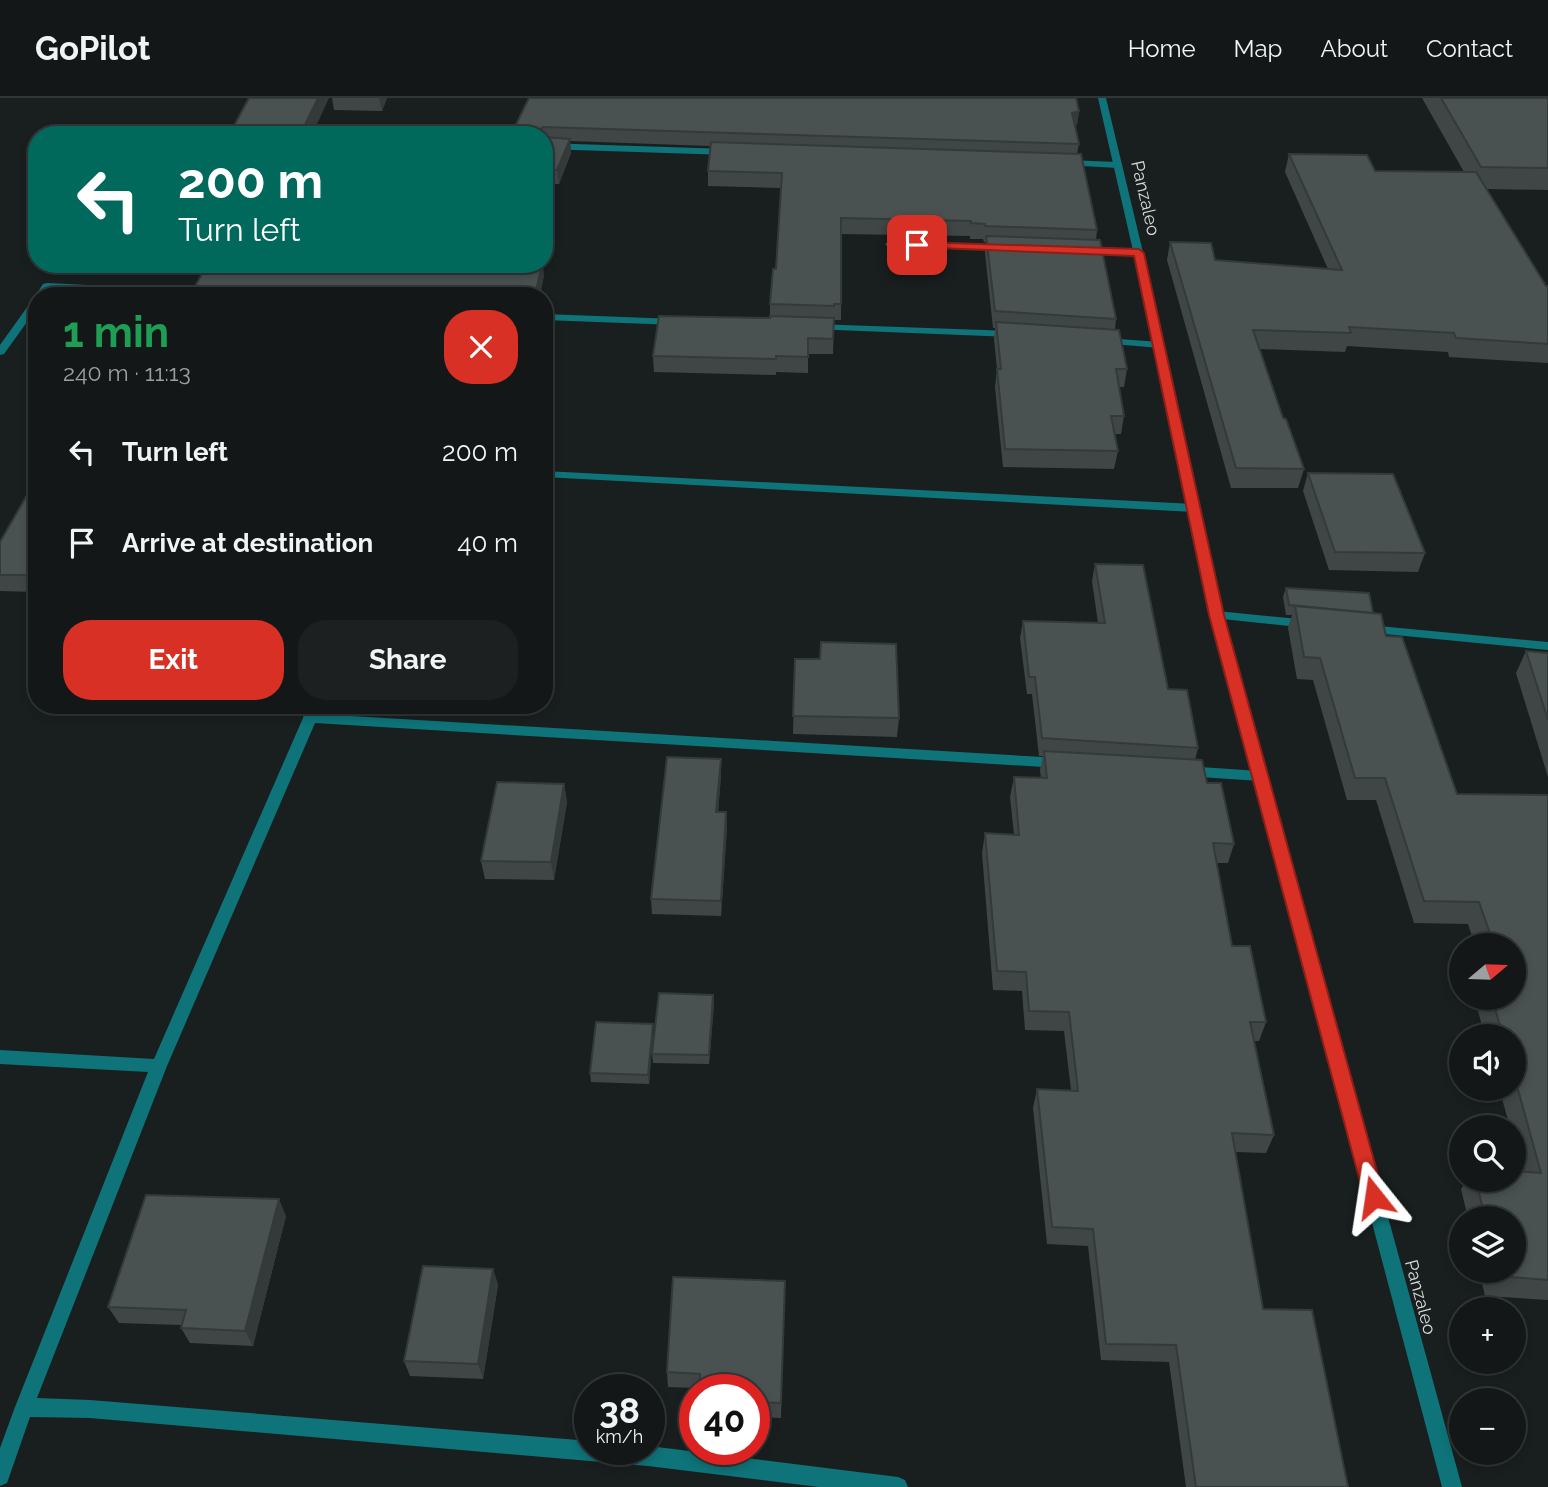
<!DOCTYPE html>
<meta charset="utf-8">
<style>
:root{--surface:#131717;--page:#1c2020;--text:#f1f3f6;--muted:#9d9fa1;--line:#323636;--accent:#d93025}
body{margin:0;font-family:Raleway,sans-serif;background:var(--page);color:var(--text);height:100vh;display:flex;flex-direction:column;font-size:26px;white-space:nowrap}
*{box-sizing:border-box;margin:0}
p{font-size:23px;color:var(--muted)}
.icon{flex:none;width:38px;height:38px;fill:none;stroke:currentColor;stroke-width:2;stroke-linecap:round;stroke-linejoin:round}
.map{position:relative;flex:1;overflow:hidden}
.sheet{position:absolute;left:28px;top:189px;width:525px;height:427px;display:flex;flex-direction:column;background:var(--surface);border-radius:28px;box-shadow:0 4px 10px #0003,0 0 0 2px var(--line)}
.sheet>*{flex:none}
.top-card{position:absolute;left:28px;top:28px;width:525px;height:147px;border-radius:28px;box-shadow:0 4px 10px #0003,0 0 0 2px var(--line);background:#00695c;color:#fff;overflow:hidden}
.needle{width:46px;rotate:71deg}
.controls{position:absolute;left:1449px;top:835px;display:grid;gap:14px}
.controls a{display:grid;place-items:center;width:77px;height:77px;border-radius:50%;background:var(--surface);box-shadow:0 4px 10px #0003,0 0 0 2px var(--line);font-size:35px}
.speed{position:absolute;left:574px;top:1276px;display:flex;gap:14px;font-size:35px;font-weight:700;text-align:center}
.speed>*{display:grid;place-content:center;width:91px;height:91px;border-radius:50%;background:var(--surface);box-shadow:0 4px 10px #0003,0 0 0 2px var(--line);line-height:1}
.speed small{font-size:18px;font-weight:400}
.speed .limit{border:10px solid #d22;background:#fff;color:#111}
.pin{position:absolute;display:grid;place-items:center;width:60px;height:60px;color:#fff;margin:-30px;border-radius:14px;box-shadow:0 4px 10px #0006}
.me{position:absolute;width:77px;margin:-38px;rotate:345deg;stroke-linejoin:round;filter:drop-shadow(0 0 5px #0008)}
.turn{display:flex;align-items:center;gap:24px;height:147px;padding:0 35px;font-size:32px}
.turn .icon{width:91px;height:91px;stroke-width:2.5}
.turn b{display:block;font-size:49px;line-height:60px}
.round{display:grid;place-items:center;flex:none;width:74px;height:74px;border-radius:28px;background:var(--page)}
.summary{display:flex;align-items:center;justify-content:space-between;height:119px;padding:0 35px}
h1{font-size:42px;font-weight:700;line-height:52px;color:#1e9e55}
.button{display:flex;gap:14px;margin-top:auto;padding:14px 35px}
.button a{flex:1;height:80px;border-radius:28px;background:var(--accent);color:#fff;font-size:28px;font-weight:700;line-height:80px;text-align:center}
.button a+a{background:var(--page);color:var(--text)}
ul{padding:0;list-style:none}
li{display:flex;align-items:center;gap:21px;height:91px;padding:0 35px}
li div{flex:1}
li b{display:block;font-size:26px}
li em{font-style:normal}
header{display:flex;align-items:center;gap:42px;box-sizing:border-box;height:98px;padding:0 35px;background:var(--surface);border-bottom:2px solid var(--line)}
header strong{font-size:33px}
nav{display:flex;gap:38px;margin-inline-start:auto;font-size:24px}
.map>svg:first-child{display:block}
</style>
<header>
<strong>GoPilot</strong>
<nav><a>Home</a><a>Map</a><a>About</a><a>Contact</a></nav>
</header>
<div class="map">
<svg width="1548" height="1389" viewBox="0 0 1548 1389">
<rect width="100%" height="100%" fill="#191f1f"/>
<g fill="none" stroke-linecap="round" stroke-linejoin="round">
<!-- minor -->
<g fill="#0e7479" fill-rule="evenodd">
<path d="M 544,45 L 728,51 L 732,54 L 728,57 L 544,51 Z"/>
<path d="M 1067,62 L 1118,64 L 1122,67 L 1118,70 L 1064,67 L 1063,65 Z"/>
<path d="M 890,143 L 1005,147 L 1010,150 L 1005,153 L 887,148 L 885,146 Z"/>
<path d="M 1084,150 L 1139,152 L 1144,155 L 1139,158 L 1081,155 L 1081,151 Z"/>
<path d="M 47,185 L 188,192 L 193,195 L 183,198 L 50,191 L 45,198 L 37,198 L 37,210 L 4,256 L 0,257 L 0,247 L 33,201 L 36,200 L 35,198 L 43,186 Z"/>
<path d="M 544,216 L 676,221 L 681,224 L 676,227 L 544,222 Z"/>
<path d="M 815,226 L 1012,233 L 1017,236 L 1012,239 L 811,231 L 811,227 Z"/>
<path d="M 1105,240 L 1160,244 L 1165,247 L 1160,250 L 1101,245 L 1100,243 Z"/>
<path d="M 544,373 L 1194,406 L 1200,410 L 1194,414 L 544,379 Z"/>
<path d="M 1217,513 L 1309,522 L 1315,526 L 1309,530 L 1213,520 L 1211,517 Z"/>
<path d="M 1368,527 L 1548,544 L 1548,552 L 1364,534 L 1362,531 L 1364,528 Z"/>
<path d="M 306,607 L 320,607 L 318,616 L 1060,660 L 1067,665 L 1060,670 L 315,625 L 167,968 L 37,1300 L 90,1302 L 590,1343 L 590,1351 L 649,1351 L 649,1348 L 898,1379 L 905,1382 L 908,1389 L 819,1389 L 648,1368 L 90,1320 L 30,1319 L 7,1385 L 0,1388 L 0,1350 L 15,1309 L 148,974 L 0,966 L 0,952 L 154,961 L 303,620 Z"/>
<path d="M 1185,668 L 1260,673 L 1267,678 L 1260,683 L 1185,678 L 1178,673 Z"/>
</g>
<!-- tertiary -->
<path fill="#0e7479" fill-rule="evenodd" d="M 1098,0 L 1106,0 L 1153,196 L 1223,517 L 1462,1389 L 1442,1389 L 1211,517 L 1143,196 Z"/>
</g>
<!-- wall -->
<g fill="#404646">
<path d="M 332,0 L 387,0 L 382,13 L 334,12 Z"/>
<path d="M 529,0 L 1079,13 L 1077,27 L 1075,28 L 1079,46 L 1077,56 L 1097,132 L 1096,142 L 1116,221 L 1115,232 L 1127,271 L 1124,289 L 1119,289 L 1124,318 L 1121,336 L 1114,336 L 1118,353 L 1114,371 L 1003,369 L 995,289 L 997,271 L 994,241 L 995,230 L 993,230 L 985,155 L 986,144 L 984,144 L 983,141 L 970,141 L 970,138 L 841,136 L 841,222 L 834,222 L 833,256 L 808,256 L 808,275 L 776,274 L 776,277 L 654,274 L 653,258 L 770,220 L 770,206 L 776,171 L 781,90 L 708,88 L 708,73 L 710,48 L 570,43 L 571,55 L 559,86 L 544,86 L 544,37 L 511,37 Z"/>
<path d="M 1422,0 L 1548,0 L 1548,92 L 1486,91 L 1546,188 L 1548,188 L 1548,265 L 1449,259 L 1448,254 L 1347,248 L 1345,254 L 1260,251 L 1283,320 L 1304,371 L 1298,390 L 1231,390 L 1167,162 L 1170,144 L 1215,162 L 1328,171 L 1285,74 L 1289,56 L 1375,73 L 1464,74 Z"/>
<path d="M 1308,375 L 1425,455 L 1418,474 L 1329,472 L 1303,393 Z"/>
<path d="M 37,380 L 37,494 L 0,493 L 0,444 Z"/>
<path d="M 1095,466 L 1168,591 L 1198,650 L 1195,662 L 1234,746 L 1228,765 L 1216,765 L 1232,848 L 1266,924 L 1259,943 L 1254,943 L 1274,1037 L 1266,1055 L 1235,1054 L 1263,1211 L 1348,1389 L 1186,1389 L 1169,1264 L 1101,1262 L 1088,1148 L 1047,1146 L 1033,1010 L 1037,991 L 1071,992 L 1064,933 L 1025,932 L 1022,893 L 993,892 L 982,755 L 985,735 L 1014,737 L 1010,699 L 1014,679 L 1041,680 L 1040,672 L 1043,658 L 1039,658 L 1032,596 L 1027,596 L 1020,540 L 1023,523 L 1098,525 L 1092,483 Z"/>
<path d="M 1286,490 L 1373,515 L 1386,538 L 1457,696 L 1548,697 L 1548,1202 L 1485,1198 L 1479,1172 L 1514,1172 L 1514,1120 L 1468,1120 L 1461,1091 L 1467,1082 L 1514,1082 L 1522,1074 L 1514,1044 L 1514,1029 L 1510,1029 L 1499,990 L 1514,990 L 1514,938 L 1485,938 L 1476,906 L 1480,900 L 1514,900 L 1514,847 L 1475,847 L 1468,826 L 1414,825 L 1376,702 L 1347,702 L 1313,582 L 1297,581 L 1288,530 L 1292,517 L 1286,517 L 1283,499 Z"/>
<path d="M 1526,553 L 1548,555 L 1548,679 L 1516,575 Z"/>
<path d="M 795,561 L 820,561 L 899,620 L 897,639 L 793,636 Z"/>
<path d="M 721,661 L 721,677 L 718,714 L 726,714 L 727,729 L 721,818 L 652,816 L 651,801 Z"/>
<path d="M 564,686 L 567,704 L 554,782 L 485,781 L 481,763 Z"/>
<path d="M 713,897 L 714,906 L 709,966 L 653,965 L 652,956 Z"/>
<path d="M 653,926 L 653,935 L 649,986 L 591,984 L 590,975 Z"/>
<path d="M 286,1118 L 253,1248 L 190,1245 L 181,1230 L 181,1227 L 119,1225 L 108,1209 Z"/>
<path d="M 493,1171 L 498,1187 L 483,1281 L 410,1278 L 404,1263 Z"/>
<path d="M 785,1183 L 781,1320 L 754,1319 L 754,1292 L 668,1289 L 667,1274 Z"/>
</g>
<!-- shaded-wall -->
<g fill="#343939">
<path d="M 318,0 L 329,0 L 312,37 L 300,37 Z"/>
<path d="M 379,0 L 387,0 L 382,13 Z"/>
<path d="M 1079,13 L 1077,27 L 1070,29 L 1072,15 Z"/>
<path d="M 543,29 L 543,37 L 541,37 L 540,31 Z"/>
<path d="M 570,41 L 571,55 L 559,86 L 557,72 Z"/>
<path d="M 542,166 L 543,166 L 544,178 L 540,198 L 535,198 Z"/>
<path d="M 721,661 L 721,677 L 717,729 L 716,714 Z"/>
<path d="M 564,686 L 567,704 L 554,782 L 551,764 Z"/>
<path d="M 726,714 L 727,729 L 721,818 L 721,803 Z"/>
<path d="M 713,897 L 714,906 L 709,966 L 709,957 Z"/>
<path d="M 653,926 L 653,935 L 649,986 L 648,977 Z"/>
<path d="M 279,1101 L 286,1118 L 253,1248 L 245,1233 Z"/>
<path d="M 493,1171 L 498,1187 L 483,1281 L 478,1266 Z"/>
</g>
<!-- building -->
<g fill="#4a5151" stroke="#343939" stroke-width="2">
<path d="M 249,0 L 318,0 L 300,37 L 229,37 Z"/>
<path d="M 529,0 L 1076,0 L 1079,13 L 1072,15 L 1079,46 L 543,29 L 540,31 L 540,37 L 511,37 Z"/>
<path d="M 1441,0 L 1548,0 L 1548,70 L 1481,69 Z"/>
<path d="M 544,39 L 570,41 L 557,72 L 544,72 Z"/>
<path d="M 711,44 L 1081,56 L 1097,132 L 985,128 L 985,126 L 971,125 L 971,123 L 841,120 L 841,206 L 834,206 L 834,208 L 770,206 L 773,171 L 776,171 L 782,75 L 708,73 Z"/>
<path d="M 1289,56 L 1367,57 L 1375,73 L 1476,74 L 1546,188 L 1548,188 L 1548,246 L 1456,240 L 1454,235 L 1349,229 L 1351,235 L 1253,232 L 1283,320 L 1286,321 L 1304,371 L 1236,370 L 1170,144 L 1211,145 L 1215,162 L 1342,172 Z"/>
<path d="M 986,138 L 1100,142 L 1116,221 L 995,213 Z"/>
<path d="M 247,166 L 542,166 L 535,198 L 190,198 L 205,170 L 245,171 Z"/>
<path d="M 659,218 L 770,220 L 770,218 L 834,220 L 833,241 L 808,240 L 808,259 L 776,258 L 776,261 L 653,258 Z"/>
<path d="M 996,224 L 1119,232 L 1127,271 L 1116,271 L 1124,318 L 1111,318 L 1118,353 L 1005,351 L 997,271 L 1001,271 Z"/>
<path d="M 1308,375 L 1393,376 L 1425,455 L 1335,454 Z"/>
<path d="M 37,380 L 37,477 L 0,477 L 0,444 Z"/>
<path d="M 1095,466 L 1143,467 L 1168,591 L 1187,592 L 1198,650 L 1042,640 L 1035,579 L 1029,579 L 1023,523 L 1105,525 Z"/>
<path d="M 1286,490 L 1369,495 L 1373,515 L 1289,507 Z"/>
<path d="M 1295,508 L 1381,516 L 1386,538 L 1402,539 L 1457,696 L 1548,697 L 1548,1182 L 1499,1178 L 1497,1172 L 1514,1172 L 1514,1120 L 1485,1120 L 1476,1082 L 1514,1082 L 1514,1073 L 1541,1075 L 1514,977 L 1514,938 L 1503,938 L 1492,900 L 1514,900 L 1514,847 L 1494,847 L 1479,804 L 1424,803 L 1385,680 L 1355,680 L 1320,560 L 1304,559 Z"/>
<path d="M 821,544 L 896,546 L 899,620 L 793,618 L 795,561 L 820,561 Z"/>
<path d="M 1526,553 L 1548,555 L 1548,622 Z"/>
<path d="M 1044,653 L 1202,662 L 1207,685 L 1221,685 L 1234,746 L 1213,745 L 1232,848 L 1250,848 L 1266,924 L 1250,924 L 1274,1037 L 1232,1035 L 1263,1211 L 1312,1212 L 1348,1389 L 1196,1389 L 1176,1247 L 1106,1246 L 1093,1131 L 1052,1129 L 1037,991 L 1078,993 L 1069,914 L 1029,913 L 1026,874 L 997,873 L 985,735 L 1019,737 L 1014,679 L 1047,680 Z"/>
<path d="M 667,659 L 721,661 L 716,714 L 726,714 L 721,803 L 651,801 Z"/>
<path d="M 497,684 L 564,686 L 551,764 L 481,763 Z"/>
<path d="M 659,895 L 713,897 L 709,957 L 652,956 Z"/>
<path d="M 596,924 L 653,926 L 648,977 L 590,975 Z"/>
<path d="M 146,1097 L 279,1101 L 245,1233 L 181,1230 L 186,1212 L 108,1209 Z"/>
<path d="M 423,1168 L 493,1171 L 478,1266 L 404,1263 Z"/>
<path d="M 673,1179 L 785,1183 L 781,1305 L 754,1304 L 754,1292 L 699,1292 L 700,1276 L 667,1274 Z"/>
</g>
<!-- route -->
<path fill="#d93025" stroke="#8d1f18" stroke-width="2" d="M 917,144 L 1139,151 L 1144,155 L 1224,517 L 1384,1099 L 1381,1105 L 1374,1108 L 1367,1105 L 1364,1099 L 1209,517 L 1134,158 L 913,149 L 913,145 Z"/>
<g text-anchor="middle" dominant-baseline="central" stroke-width="7" stroke-linejoin="round" paint-order="stroke">
<!-- street labels -->
<g font-size="18" fill="#d6dada" stroke="#191f1f">
<text transform="translate(1146 100) rotate(77)">Panzaleo</text>
<text transform="translate(1421 1199) rotate(75)">Panzaleo</text>
</g>
</g>
</svg>
<div class="controls">
<a><svg class="needle" viewBox="-14 -14 28 28"><path d="M0-13l5 13h-10z" fill="#e53935"/><path d="M0 13l5-13h-10z" fill="#9d9fa1"/></svg></a>
<a><svg class="icon" aria-label="sound" viewBox="0 0 24 24"><path d="M4 9h4l5-4v14l-5-4H4zM17 9q2 3 0 6"/></svg></a>
<a><svg class="icon" aria-label="search" viewBox="0 0 24 24"><circle cx="10" cy="10" r="6"/><path d="M15 15l6 6"/></svg></a>
<a><svg class="icon" aria-label="layers" viewBox="0 0 24 24"><path d="M12 4l9 5-9 5-9-5zM3 14l9 5 9-5"/></svg></a>
<a>+</a>
<a>−</a>
</div>
<div class="speed"><div>38<small>km/h</small></div><div class="limit">40</div></div>
<div class="pin" style="left:917px;top:147px;background:#d93025"><svg class="icon" aria-label="arrive" viewBox="0 0 24 24"><path d="M6 21V4h12l-3 4 3 4H6"/></svg></div>
<svg class="me" style="left:1374px;top:1099px" viewBox="-20 -20 40 40"><path d="M0-17L14 15 0 8-14 15z" fill="#d93025" stroke="#fff" stroke-width="4"/></svg>
<div class="top-card">
<div class="turn"><svg class="icon" aria-label="left" viewBox="0 0 24 24"><path d="M17 20v-9H6M10 6l-5 5 5 5"/></svg><div><b>200 m</b>Turn left</div></div>
</div>
<section class="sheet">
<div class="summary"><div><h1>1 min</h1><p>240 m · 11:13</p></div><a class="round" style="background:#d93025;color:#fff"><svg class="icon" aria-label="close" viewBox="0 0 24 24"><path d="M6 6l12 12M18 6L6 18"/></svg></a></div>
<ul>
<li><svg class="icon" aria-label="left" viewBox="0 0 24 24"><path d="M17 20v-9H6M10 6l-5 5 5 5"/></svg><div><b>Turn left</b></div><em>200 m</em></li>
<li><svg class="icon" aria-label="arrive" viewBox="0 0 24 24"><path d="M6 21V4h12l-3 4 3 4H6"/></svg><div><b>Arrive at destination</b></div><em>40 m</em></li>
</ul>
<div class="button"><a>Exit</a><a>Share</a></div>
</section>
</div>
